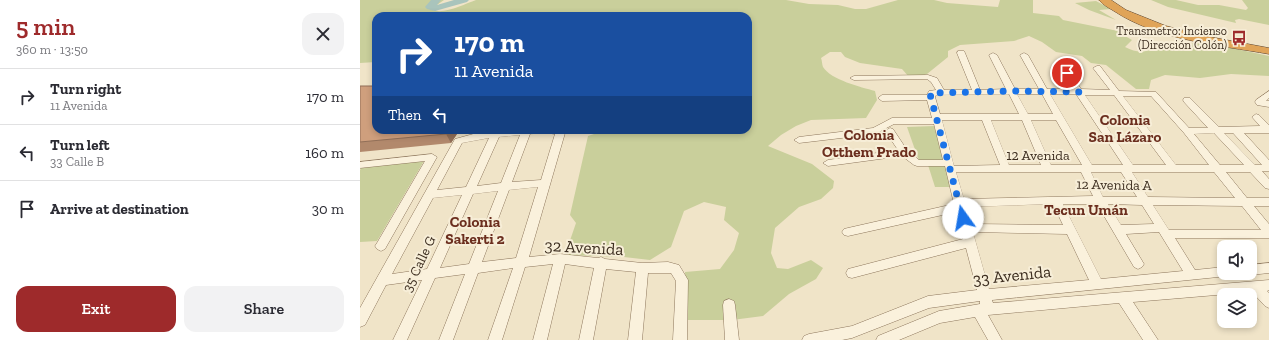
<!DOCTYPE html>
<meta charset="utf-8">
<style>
:root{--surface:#fff;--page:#f2f2f3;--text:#2b2b33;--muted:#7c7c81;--line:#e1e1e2;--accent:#9e2a2b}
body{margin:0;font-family:"Zilla Slab",serif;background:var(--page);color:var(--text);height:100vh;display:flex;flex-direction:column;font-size:15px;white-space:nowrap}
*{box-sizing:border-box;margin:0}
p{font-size:13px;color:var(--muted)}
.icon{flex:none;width:22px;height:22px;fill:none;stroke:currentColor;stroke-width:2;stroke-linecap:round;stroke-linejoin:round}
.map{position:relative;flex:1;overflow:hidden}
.sheet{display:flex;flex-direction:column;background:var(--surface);width:360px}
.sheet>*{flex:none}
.top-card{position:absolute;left:12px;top:12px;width:380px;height:122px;border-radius:12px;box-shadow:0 2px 6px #0003;background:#1a4fa0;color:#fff;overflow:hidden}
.controls{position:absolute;left:857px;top:240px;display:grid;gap:8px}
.controls a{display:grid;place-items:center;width:40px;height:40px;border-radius:8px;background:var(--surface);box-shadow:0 2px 6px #0003;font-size:20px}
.pin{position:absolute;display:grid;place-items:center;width:34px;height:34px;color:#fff;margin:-17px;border:2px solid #fff;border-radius:50%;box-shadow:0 1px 4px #0007}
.me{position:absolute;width:44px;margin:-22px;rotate:347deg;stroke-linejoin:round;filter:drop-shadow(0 0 3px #0008)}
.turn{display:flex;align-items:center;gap:14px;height:84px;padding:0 16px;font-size:18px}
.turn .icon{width:52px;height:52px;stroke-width:2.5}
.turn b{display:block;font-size:28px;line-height:34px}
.then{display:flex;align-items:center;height:38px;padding:0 16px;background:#0003;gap:8px;font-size:15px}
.round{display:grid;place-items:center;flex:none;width:42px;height:42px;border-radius:12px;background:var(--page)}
.headline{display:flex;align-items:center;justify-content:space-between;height:68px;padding:0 16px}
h1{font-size:24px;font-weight:600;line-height:30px;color:var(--accent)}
.cta{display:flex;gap:8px;margin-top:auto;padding:8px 16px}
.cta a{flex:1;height:46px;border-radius:12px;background:var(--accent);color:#fff;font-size:16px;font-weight:600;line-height:46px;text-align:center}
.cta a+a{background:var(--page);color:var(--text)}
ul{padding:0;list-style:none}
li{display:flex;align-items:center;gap:12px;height:56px;padding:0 16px;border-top:1px solid var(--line)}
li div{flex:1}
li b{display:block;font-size:15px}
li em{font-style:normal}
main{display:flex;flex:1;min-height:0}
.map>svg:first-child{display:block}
</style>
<main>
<section class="sheet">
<div class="headline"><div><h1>5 min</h1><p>360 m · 13:50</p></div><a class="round"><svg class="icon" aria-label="close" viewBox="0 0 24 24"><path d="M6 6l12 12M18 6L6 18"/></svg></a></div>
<ul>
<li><svg class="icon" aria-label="right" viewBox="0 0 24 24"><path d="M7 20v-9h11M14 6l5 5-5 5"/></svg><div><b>Turn right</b><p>11 Avenida</p></div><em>170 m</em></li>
<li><svg class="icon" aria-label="left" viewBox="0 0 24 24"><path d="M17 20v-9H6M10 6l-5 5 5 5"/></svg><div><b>Turn left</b><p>33 Calle B</p></div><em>160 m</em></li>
<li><svg class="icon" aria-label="arrive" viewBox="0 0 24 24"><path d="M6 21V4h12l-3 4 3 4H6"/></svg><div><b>Arrive at destination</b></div><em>30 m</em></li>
</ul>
<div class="cta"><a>Exit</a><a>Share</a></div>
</section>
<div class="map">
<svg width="909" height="340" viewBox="0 0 909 340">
<rect width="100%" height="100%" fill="#f0e4c8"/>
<!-- green -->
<g fill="#c9cf9b">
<path d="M 0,0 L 84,0 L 71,9 C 82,16 104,4 116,0 L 426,0 L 449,4 L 478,5 L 495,9 L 506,9 L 538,0 L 574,0 L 587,3 L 638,7 L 640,0 L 673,0 L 673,13 L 699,16 L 703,20 L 763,32 L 765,36 L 772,40 L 765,47 C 776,52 782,54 794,48 L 792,43 L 822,46 L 839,41 L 909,56 L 909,76 L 871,74 L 840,78 L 805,75 L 791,80 L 789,89 L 776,89 L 746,65 L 731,63 L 722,56 L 696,52 L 682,42 L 669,36 L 654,41 L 600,45 L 588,51 L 588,57 L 567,74 L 557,78 L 549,77 L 542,69 L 500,63 L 485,57 L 481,52 L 470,52 L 461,58 C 462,60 462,65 463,67 C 471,80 501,87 515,91 L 517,100 L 506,118 L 451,120 L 436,126 L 421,135 L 408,146 L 452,164 L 474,181 L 473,188 L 461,199 L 439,207 L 415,228 L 411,253 L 417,268 L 428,269 L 451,260 L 463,268 L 456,279 L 429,294 L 403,316 L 372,320 L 328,320 L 325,272 L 360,269 L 374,250 L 379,233 L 364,220 L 366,207 L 344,202 L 324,211 L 311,247 L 290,260 L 264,257 L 205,255 L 216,223 L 210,215 L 228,136 L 240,132 L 240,130 L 388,130 L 388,16 L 16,16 L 16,62 L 0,63 Z"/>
<path d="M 791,0 L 816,0 L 838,5 L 859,5 L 886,10 L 888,8 L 882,0 L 909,0 L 909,25 L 879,19 L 875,20 L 876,23 L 808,7 Z"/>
<path d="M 736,1 L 751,9 L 739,10 L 756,20 L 729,10 L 715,3 Z"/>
<path d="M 574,126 L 584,160 L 559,161 L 547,127 Z"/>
<path d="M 64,161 L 17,241 L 0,242 L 0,170 L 2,167 Z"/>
<path d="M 568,165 L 586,165 L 591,187 L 575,187 Z"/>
</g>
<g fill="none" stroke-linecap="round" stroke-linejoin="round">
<!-- river -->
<path fill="#a9c4bc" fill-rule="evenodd" d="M 71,0 L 81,0 L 77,5 L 94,0 L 109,0 L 107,2 L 75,11 L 67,9 L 65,7 Z"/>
<!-- minor casing -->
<g stroke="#8d765c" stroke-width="1">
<g id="minor">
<path d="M 598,51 L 604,51 L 605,53 L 620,90 L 646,89 L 629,55 L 633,53 L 637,55 L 655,89 L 679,89 L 660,55 L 664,53 L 668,55 L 687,89 L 713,89 L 696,64 L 700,62 L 703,62 L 721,89 L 750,90 L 733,68 L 737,66 L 740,66 L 759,91 L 796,92 L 829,128 L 848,128 L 824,102 L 823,100 L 824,98 L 830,98 L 859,127 L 900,126 L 892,117 L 896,114 L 899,115 L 909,125 L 909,133 L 884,133 L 909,160 L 909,171 L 902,171 L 909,179 L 909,189 L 905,188 L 890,172 L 866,172 L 887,198 L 909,198 L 909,206 L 894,206 L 909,224 L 909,238 L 815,238 L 835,270 L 864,267 L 864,273 L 870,273 L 868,276 L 632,300 L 633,303 L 909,280 L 909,290 L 907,291 L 909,293 L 909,308 L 905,306 L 892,292 L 773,302 L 798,340 L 783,340 L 759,303 L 628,315 L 642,340 L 628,340 L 615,317 L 580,323 L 539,340 L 516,340 L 518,336 L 579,311 L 620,304 L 620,301 L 569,308 L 492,338 L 482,340 L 442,340 L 444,336 L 449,334 L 492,326 L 568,296 L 617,290 L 606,248 L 492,278 L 488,277 L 486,273 L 488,269 L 492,268 L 603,239 L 596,212 L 488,236 L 484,235 L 482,232 L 484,229 L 488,228 L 594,204 L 585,166 L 557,166 L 554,165 L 542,156 L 468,166 L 463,163 L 468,160 L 538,150 L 525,131 L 530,128 L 533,129 L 547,150 L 559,160 L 583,160 L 574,124 L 534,124 L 515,134 L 439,143 L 434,140 L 439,137 L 513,128 L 532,118 L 572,118 L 567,100 L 522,101 L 518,98 L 522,95 L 567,95 L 569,91 L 576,90 L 571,82 L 567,79 L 494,80 L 490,78 L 494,76 L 568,75 L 577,78 L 584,90 L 612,90 L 597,53 ZM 649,94 L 659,114 L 580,114 L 575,97 L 576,95 ZM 657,94 L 682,94 L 693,114 L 668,114 ZM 690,94 L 716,94 L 763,165 L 732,165 ZM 725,95 L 754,95 L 806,165 L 773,165 ZM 763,96 L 791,96 L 824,133 L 849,165 L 816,165 ZM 582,120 L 622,120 L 640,165 L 594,166 ZM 631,120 L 662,120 L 681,165 L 649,165 ZM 671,120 L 696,120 L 722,165 L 691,165 ZM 854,133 L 884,165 L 860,165 L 834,134 ZM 864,133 L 873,133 L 902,165 L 895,165 ZM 596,172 L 721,172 L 733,196 L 604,199 ZM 731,172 L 761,172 L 777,197 L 743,197 ZM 772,172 L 854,172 L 875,198 L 788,197 ZM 693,204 L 703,225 L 611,224 L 606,207 ZM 703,204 L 737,204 L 774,267 L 778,269 L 782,267 L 784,264 L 766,234 L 799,232 L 823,271 L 741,279 ZM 748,204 L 782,205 L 794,224 L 761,225 ZM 793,205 L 882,206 L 901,230 L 809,230 ZM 613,232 L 707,234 L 729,280 L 629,289 Z"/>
<path d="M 909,91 L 909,98 L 906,101 L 909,101 L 909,107 L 897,105 L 895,102 L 896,100 Z"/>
<path d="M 145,130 L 202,130 L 205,133 L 169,257 L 200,254 L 238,258 L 241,257 L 245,259 L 282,263 L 308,262 L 319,265 L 328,280 L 327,340 L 313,340 L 316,281 L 311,273 L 288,273 L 282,340 L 268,340 L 276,272 L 246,269 L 233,340 L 219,340 L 234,268 L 205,264 L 187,340 L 173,340 L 193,264 L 165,267 L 142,340 L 128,340 L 153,268 L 118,273 L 93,340 L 79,340 L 105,274 L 75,278 L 47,340 L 33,340 L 62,280 L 26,285 L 5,325 L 0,327 L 0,308 L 95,139 L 117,133 ZM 188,133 L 195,134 L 181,180 L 152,182 L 170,134 ZM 160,135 L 141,183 L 117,186 L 139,137 ZM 129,138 L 106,187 L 77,190 L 102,143 ZM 178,187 L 156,258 L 122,262 L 149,190 ZM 138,191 L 109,264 L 80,268 L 113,194 ZM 102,195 L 67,269 L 32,274 L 73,198 Z"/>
<path d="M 72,154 L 77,157 L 25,249 L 21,251 L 17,249 L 15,246 L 17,243 L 65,161 L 0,168 L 0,162 Z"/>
<path d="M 909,263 L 909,273 L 890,275 L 885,273 L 890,273 L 890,265 Z"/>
<path d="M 369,299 L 374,301 L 375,305 L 379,340 L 365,340 L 363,305 L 364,301 Z"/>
</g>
</g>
<!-- highway casing -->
<g stroke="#5b4430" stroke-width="1">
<path id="highway" d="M 739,0 L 751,0 L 766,10 L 806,26 L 845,36 L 909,48 L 909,54 C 858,45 798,40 754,11 C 749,8 743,5 739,0 Z"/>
</g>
<!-- minor -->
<use href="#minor" fill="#faf1dc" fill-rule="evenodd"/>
<!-- highway -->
<use href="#highway" fill="#e0a458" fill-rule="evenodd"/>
</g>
<!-- wall -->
<path fill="#b2896c" d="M 0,86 L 16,130 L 97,134 L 91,143 L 0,152 Z"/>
<!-- shaded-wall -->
<path fill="#916f58" d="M 89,130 L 94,130 L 97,134 L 91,143 L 86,134 Z"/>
<!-- building -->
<path fill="#cf9f7d" stroke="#916f58" d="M 0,86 L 16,86 L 16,130 L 89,130 L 86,134 L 0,142 Z"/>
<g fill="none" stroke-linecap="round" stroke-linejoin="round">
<!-- route -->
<path stroke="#1a73e8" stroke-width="7" stroke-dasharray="0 12.6" d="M 603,218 L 570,94 L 574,93 L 651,91 L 720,92 L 707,73"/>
</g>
<!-- icons -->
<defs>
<g id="bus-bare" transform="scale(1.2)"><path d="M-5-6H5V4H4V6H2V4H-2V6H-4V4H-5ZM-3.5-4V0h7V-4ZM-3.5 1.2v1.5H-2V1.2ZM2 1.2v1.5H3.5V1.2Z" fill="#9e2a2b" stroke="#f7eed8" stroke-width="2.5" paint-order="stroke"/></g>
</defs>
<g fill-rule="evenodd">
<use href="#bus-bare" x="879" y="38"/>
</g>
<g text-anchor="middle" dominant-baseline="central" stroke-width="4" stroke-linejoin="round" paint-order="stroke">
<!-- far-poi labels -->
<g font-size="12" fill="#3d2e20" stroke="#f7eed8" text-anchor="end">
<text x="867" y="31">Transmetro: Incienso<tspan x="867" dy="14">(Dirección Colón)</tspan></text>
</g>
<!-- street labels -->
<g font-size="14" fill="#3d2e20" stroke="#f7eed8">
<text x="678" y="155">12 Avenida</text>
<text transform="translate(754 185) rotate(1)">12 Avenida A</text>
<text transform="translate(59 264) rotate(-65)">35 Calle G</text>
</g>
<!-- neighbourhood labels -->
<g font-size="15" font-weight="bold" fill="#6b2e1e" stroke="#f7eed8">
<text x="765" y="120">Colonia<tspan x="765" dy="17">San Lázaro</tspan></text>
<text x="509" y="135">Colonia<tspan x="509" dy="17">Otthem Prado</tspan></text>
<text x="726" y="210">Tecun Umán</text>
<text x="115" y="222">Colonia<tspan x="115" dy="17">Sakerti 2</tspan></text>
</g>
<!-- near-street labels -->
<g font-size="17" fill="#3d2e20" stroke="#f7eed8">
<text transform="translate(224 247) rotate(3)">32 Avenida</text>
<text transform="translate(652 275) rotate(-6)">33 Avenida</text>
</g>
</g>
</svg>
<div class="controls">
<a><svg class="icon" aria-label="sound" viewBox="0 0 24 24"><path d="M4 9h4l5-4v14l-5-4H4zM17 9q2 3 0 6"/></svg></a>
<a><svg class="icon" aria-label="layers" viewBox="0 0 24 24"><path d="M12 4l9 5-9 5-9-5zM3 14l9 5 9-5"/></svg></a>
</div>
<div class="pin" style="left:707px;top:73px;background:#d93025"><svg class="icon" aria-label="arrive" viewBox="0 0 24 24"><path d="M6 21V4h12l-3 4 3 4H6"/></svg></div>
<svg class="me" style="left:603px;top:218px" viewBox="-20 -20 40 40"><circle r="19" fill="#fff"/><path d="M0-13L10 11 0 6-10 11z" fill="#1a73e8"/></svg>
<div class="top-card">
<div class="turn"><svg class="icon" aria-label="right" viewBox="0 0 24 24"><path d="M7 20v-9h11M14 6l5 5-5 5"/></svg><div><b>170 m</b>11 Avenida</div></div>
<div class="then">Then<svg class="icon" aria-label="left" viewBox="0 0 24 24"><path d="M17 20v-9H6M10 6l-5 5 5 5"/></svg></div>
</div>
</div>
</main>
